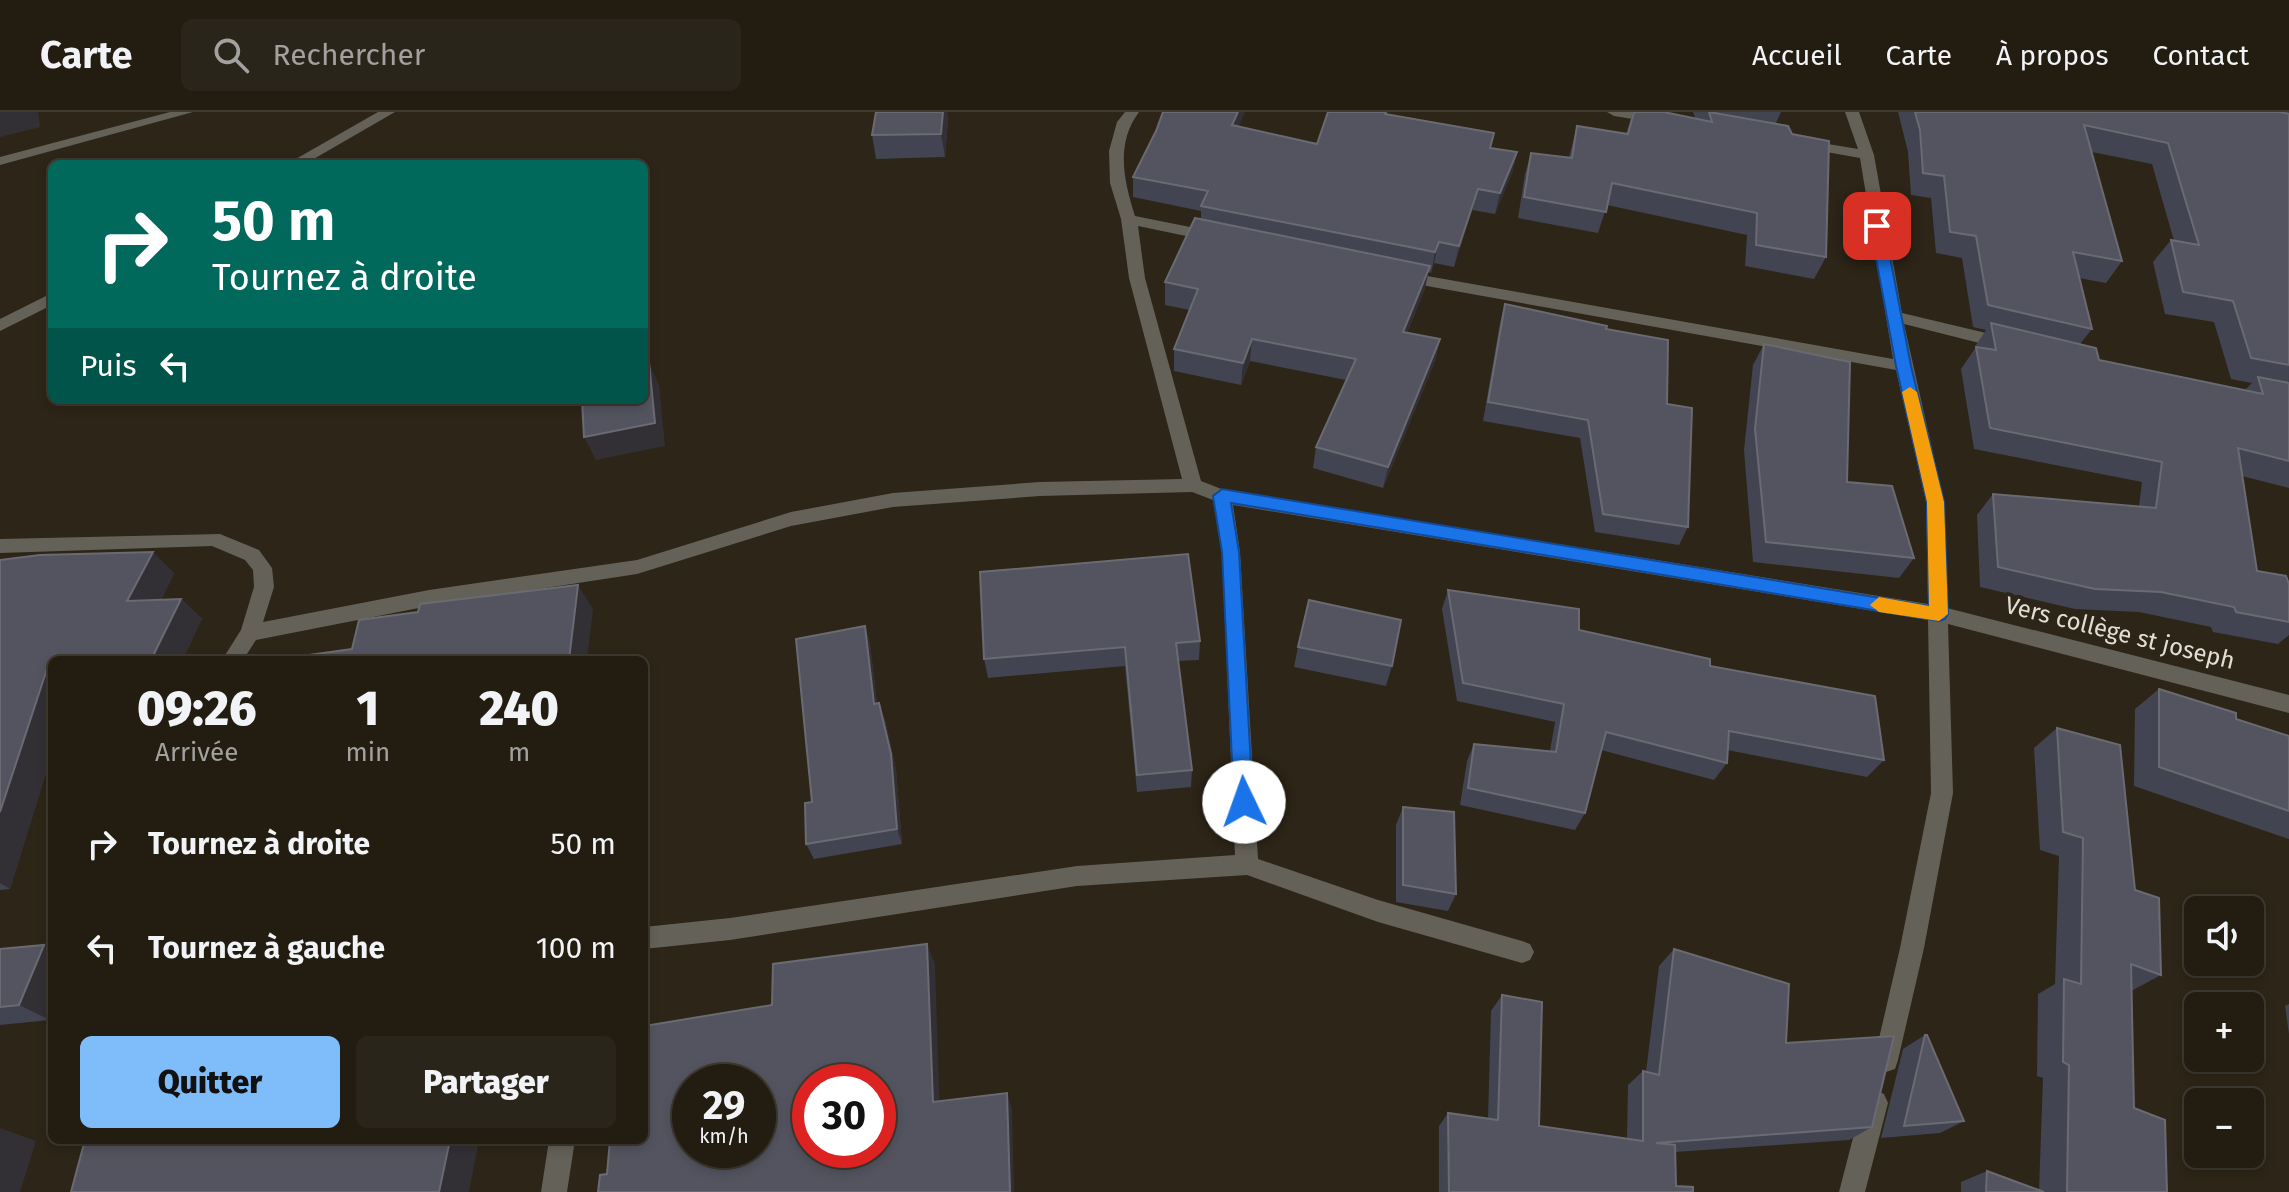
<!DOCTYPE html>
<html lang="fr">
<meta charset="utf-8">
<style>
:root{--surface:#221c11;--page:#2a251a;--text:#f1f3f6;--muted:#a2a19f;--line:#3f3a31;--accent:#7fbdfa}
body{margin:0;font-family:"Fira Sans",sans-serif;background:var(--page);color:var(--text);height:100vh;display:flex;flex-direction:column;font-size:30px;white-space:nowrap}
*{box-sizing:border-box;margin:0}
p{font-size:26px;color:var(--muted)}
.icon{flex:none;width:44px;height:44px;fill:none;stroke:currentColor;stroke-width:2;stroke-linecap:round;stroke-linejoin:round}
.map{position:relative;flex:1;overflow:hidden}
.drawer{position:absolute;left:48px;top:544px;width:600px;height:488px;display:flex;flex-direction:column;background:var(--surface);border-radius:12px;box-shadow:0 4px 12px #0003,0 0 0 2px var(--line)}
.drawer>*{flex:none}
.top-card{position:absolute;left:48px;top:48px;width:600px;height:244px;border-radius:12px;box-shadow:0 4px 12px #0003,0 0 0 2px var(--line);background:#00695c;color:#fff;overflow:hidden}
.fabs{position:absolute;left:2184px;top:784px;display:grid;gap:16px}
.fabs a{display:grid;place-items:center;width:80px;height:80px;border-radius:12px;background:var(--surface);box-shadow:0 4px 12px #0003,0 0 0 2px var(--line);font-size:40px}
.speed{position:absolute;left:672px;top:952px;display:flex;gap:16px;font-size:40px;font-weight:700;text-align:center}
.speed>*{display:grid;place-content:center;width:104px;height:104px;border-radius:50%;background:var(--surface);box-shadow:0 4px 12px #0003,0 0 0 2px var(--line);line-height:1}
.speed small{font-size:20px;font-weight:400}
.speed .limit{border:12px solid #d22;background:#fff;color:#111}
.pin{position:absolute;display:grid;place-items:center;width:68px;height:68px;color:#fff;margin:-34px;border-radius:16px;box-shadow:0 4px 12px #0006}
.me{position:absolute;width:88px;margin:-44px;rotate:357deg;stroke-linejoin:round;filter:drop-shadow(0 0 6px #0008)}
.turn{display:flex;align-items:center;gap:28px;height:168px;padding:0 32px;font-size:36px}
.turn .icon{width:104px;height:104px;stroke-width:2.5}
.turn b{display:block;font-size:56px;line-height:68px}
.then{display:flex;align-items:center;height:76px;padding:0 32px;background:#0003;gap:16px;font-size:30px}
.eta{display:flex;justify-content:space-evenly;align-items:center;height:136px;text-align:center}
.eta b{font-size:48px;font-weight:800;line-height:56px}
.primary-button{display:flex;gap:16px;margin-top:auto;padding:16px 32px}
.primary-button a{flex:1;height:92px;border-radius:12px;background:var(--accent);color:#111;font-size:32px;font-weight:800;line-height:92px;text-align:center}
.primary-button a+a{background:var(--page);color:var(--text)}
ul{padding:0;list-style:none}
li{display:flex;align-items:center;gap:24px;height:104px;padding:0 32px}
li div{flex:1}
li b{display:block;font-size:30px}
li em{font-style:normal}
header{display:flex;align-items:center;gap:48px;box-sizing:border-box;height:112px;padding:0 40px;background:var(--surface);border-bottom:2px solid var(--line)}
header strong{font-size:38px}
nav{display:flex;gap:44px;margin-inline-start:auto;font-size:28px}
.search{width:560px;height:72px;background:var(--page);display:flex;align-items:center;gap:20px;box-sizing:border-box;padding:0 28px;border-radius:12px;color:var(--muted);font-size:30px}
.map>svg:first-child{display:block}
</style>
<header>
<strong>Carte</strong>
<div class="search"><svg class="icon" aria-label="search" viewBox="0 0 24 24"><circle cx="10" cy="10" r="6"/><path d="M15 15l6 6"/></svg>Rechercher</div>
<nav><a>Accueil</a><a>Carte</a><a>À propos</a><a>Contact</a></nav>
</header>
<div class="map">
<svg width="2289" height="1080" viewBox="0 0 2289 1080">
<rect width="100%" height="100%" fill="#2d2517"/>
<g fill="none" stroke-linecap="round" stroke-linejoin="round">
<!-- minor -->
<g fill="#646159" fill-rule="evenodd">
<path d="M 170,0 L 193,0 L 0,53 L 0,45 Z"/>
<path d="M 378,0 L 395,0 L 305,52 L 287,52 Z"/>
<path d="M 1125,0 L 1139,0 C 1115,32 1124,69 1135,104 L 1215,120 L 1223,125 L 1215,130 L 1138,114 L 1145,166 L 1201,369 L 1224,378 L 1928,492 L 1926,390 L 1896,258 L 1399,169 L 1391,164 L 1399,159 L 1893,247 L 1860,46 L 1804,36 L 1797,32 L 1804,28 L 1858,37 L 1845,0 L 1859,0 L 1874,43 L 1902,201 L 2007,226 L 2015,232 L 2007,238 L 1904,212 L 1944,390 L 1947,496 L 2289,583 L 2289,601 L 1948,512 L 1953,681 L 1924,836 L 1898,948 L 1895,957 L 1886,960 L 1877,957 L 1874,948 L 1900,836 L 1931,681 L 1928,508 L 1233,393 L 1240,440 L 1258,747 L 1378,788 L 1522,829 L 1530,832 L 1534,840 L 1530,848 L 1522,851 L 1378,810 L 1247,763 L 1077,774 L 730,828 L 644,837 L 644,815 L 730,806 L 1077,754 L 1235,743 L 1222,440 L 1213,388 L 1192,380 L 1040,384 L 893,395 L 791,414 L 637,462 L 429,494 L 256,528 L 243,548 L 222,548 L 241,518 L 254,475 L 253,458 L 245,448 L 212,434 L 0,441 L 0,427 L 220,422 L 259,438 L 272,456 L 274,475 L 263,510 L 429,478 L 637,448 L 791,400 L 893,381 L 1040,370 L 1182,367 L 1129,166 L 1121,107 L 1110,71 L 1109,39 L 1117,10 Z"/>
<path d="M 1607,0 L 1640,0 L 1665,7 L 1658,11 L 1614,4 Z"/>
<path d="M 52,181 L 52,193 L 0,219 L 0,207 Z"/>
<path d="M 1875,978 L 1884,982 L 1888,991 L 1865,1080 L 1839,1080 L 1862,991 L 1866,982 Z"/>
<path d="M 549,1028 L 575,1028 L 567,1080 L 541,1080 Z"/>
</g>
</g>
<!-- wall -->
<g fill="#424451" fill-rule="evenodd">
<path d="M 876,0 L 947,0 L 948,8 L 945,45 L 876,47 L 872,23 Z"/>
<path d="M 1387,0 L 1387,2 L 1490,36 L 1517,40 L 1512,61 L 1495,102 L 1472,98 L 1454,155 L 1434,151 L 1431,161 L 1428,160 L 1425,176 L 1407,221 L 1440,227 L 1435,249 L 1383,376 L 1313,356 L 1316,335 L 1346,268 L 1250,249 L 1241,273 L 1174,259 L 1174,237 L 1190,198 L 1165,193 L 1165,170 L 1201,108 L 1201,99 L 1133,85 L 1133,65 L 1239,15 L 1317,32 Z"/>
<path d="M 1633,0 L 1695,6 L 1693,0 L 1781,0 L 1776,11 L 1826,145 L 1814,167 L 1745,154 L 1747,123 L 1607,93 L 1598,121 L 1518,106 L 1525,62 L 1531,41 L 1569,45 L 1577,14 L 1626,22 Z"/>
<path d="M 1898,0 L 2289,0 L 2289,376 L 2242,364 L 2257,459 L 2289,510 L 2289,523 L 2278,532 L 2213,520 L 2211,515 L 2139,500 L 2075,497 L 1980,475 L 1977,403 L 1993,382 L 2139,394 L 2142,370 L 1974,337 L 1961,257 L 1976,235 L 1976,233 L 1986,218 L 1973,215 L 1962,146 L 1936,141 L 1931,86 L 1911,83 L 1908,40 ZM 2092,40 L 2152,52 L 2174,129 L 2171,128 L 2153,150 L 2165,202 L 2214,210 L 2231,267 L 2252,271 L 2245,278 L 2099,248 L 2080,232 L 2092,217 L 2079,166 L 2106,171 L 2122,149 Z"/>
<path d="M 1505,192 L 1606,217 L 1667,292 L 1688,415 L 1679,433 L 1595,420 L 1580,326 L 1483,309 L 1500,211 Z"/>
<path d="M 1764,232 L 1847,370 L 1914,446 L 1899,466 L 1753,450 L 1744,338 L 1753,253 Z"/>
<path d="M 0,448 L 174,461 L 161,488 L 181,487 L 202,507 L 52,548 L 52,641 L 10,777 L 0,778 Z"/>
<path d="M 1448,478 L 1579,518 L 1710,554 L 1884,648 L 1867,665 L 1727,638 L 1727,651 L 1714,668 L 1601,638 L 1585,701 L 1575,718 L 1460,693 L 1467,649 L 1474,632 L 1550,639 L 1555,610 L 1457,589 L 1442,497 Z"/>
<path d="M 865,514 L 870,532 L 877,592 L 885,608 L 896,658 L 902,732 L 814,747 L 806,732 L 812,690 Z"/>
<path d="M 1200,529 L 1199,548 L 1178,549 L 1192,658 L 1191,675 L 1137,680 L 1125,554 L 988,566 L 984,547 Z"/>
<path d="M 1298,535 L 1392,554 L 1386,574 L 1294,555 Z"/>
<path d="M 2159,577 L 2236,607 L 2289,624 L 2289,727 L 2134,674 L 2135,597 Z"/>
<path d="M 2057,616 L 2135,778 L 2161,863 L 2133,878 L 2131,878 L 2134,996 L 2167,1080 L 1961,1080 L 1961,1070 L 1987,1059 L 2039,1078 L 2043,966 L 2037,964 L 2038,882 L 2055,872 L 2059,744 L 2040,738 L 2034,636 Z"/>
<path d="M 1403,695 L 1456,782 L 1448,799 L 1396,790 L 1396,713 Z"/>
<path d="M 44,833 L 52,837 L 52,904 L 50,908 L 0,913 L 0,837 Z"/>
<path d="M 1674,837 L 1786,931 L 1872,1015 L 1849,1028 L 1675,1040 L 1676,1074 L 1693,1080 L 1439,1080 L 1439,1014 L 1448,1001 L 1488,1007 L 1491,899 L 1502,883 L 1539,1014 L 1627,1026 L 1628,973 L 1643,959 L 1646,960 L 1659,854 Z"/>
<path d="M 2289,892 L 2289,922 L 2285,894 Z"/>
<path d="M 1925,923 L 1964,1009 L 1940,1021 L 1881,1026 L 1903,937 Z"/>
</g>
<!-- shaded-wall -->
<g fill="#323034">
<path d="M 0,0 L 38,0 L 40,15 L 0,25 Z"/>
<path d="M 943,0 L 947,0 L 948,8 L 945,45 L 941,22 Z"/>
<path d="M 1238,0 L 1245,0 L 1231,34 L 1232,13 Z"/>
<path d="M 1517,40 L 1512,61 L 1495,102 L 1500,81 Z"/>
<path d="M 1478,77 L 1472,98 L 1454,155 L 1459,134 Z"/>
<path d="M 1439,130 L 1434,151 L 1431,161 L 1435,140 Z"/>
<path d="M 1430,154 L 1425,176 L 1399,243 L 1403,220 Z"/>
<path d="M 1252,227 L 1250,249 L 1241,273 L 1243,251 Z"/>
<path d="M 1440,227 L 1435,249 L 1383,376 L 1388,355 Z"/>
<path d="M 649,250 L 659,273 L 665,334 L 596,348 L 584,325 Z"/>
<path d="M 153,440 L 174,461 L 150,510 L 127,489 Z"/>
<path d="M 578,473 L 593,497 L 587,548 L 569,548 Z"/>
<path d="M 181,487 L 202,507 L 183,548 L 151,548 Z"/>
<path d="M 865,514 L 870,532 L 879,609 L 874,592 Z"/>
<path d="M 47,557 L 52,561 L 52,641 L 10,777 L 0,771 L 0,700 Z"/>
<path d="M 879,591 L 885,608 L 896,658 L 902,732 L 897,717 Z"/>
<path d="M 927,832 L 935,852 L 940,1005 L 933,990 Z"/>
<path d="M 44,833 L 52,837 L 52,904 L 50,908 L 19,893 Z"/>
<path d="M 1007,981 L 1012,997 L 1014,1080 L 1010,1080 Z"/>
<path d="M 0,1016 L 36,1029 L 20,1080 L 0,1080 Z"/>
<path d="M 450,1028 L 479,1028 L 469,1080 L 439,1080 Z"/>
</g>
<!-- building -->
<g fill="#53545f" stroke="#6a6a72" stroke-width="2" fill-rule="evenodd">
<path d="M 876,0 L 943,0 L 941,22 L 872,23 Z"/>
<path d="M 1163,0 L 1238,0 L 1232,13 L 1317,32 L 1328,0 L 1386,0 L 1385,2 L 1494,21 L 1490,36 L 1517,40 L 1500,81 L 1478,77 L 1459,134 L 1439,130 L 1435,140 L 1201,94 L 1208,79 L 1133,65 L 1156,19 Z"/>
<path d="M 1634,0 L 1664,0 L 1712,10 L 1709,0 L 1788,14 L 1792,22 L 1829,29 L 1826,145 L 1756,133 L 1757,101 L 1612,71 L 1606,100 L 1524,85 L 1531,41 L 1572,46 L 1577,14 L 1628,22 Z"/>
<path d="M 1915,0 L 2280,0 L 2289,2 L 2289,253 L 2251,246 L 2233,189 L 2183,180 L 2171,128 L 2199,133 L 2168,31 L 2084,13 L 2122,149 L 2073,140 L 2092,217 L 1988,193 L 1976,124 L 1950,120 L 1944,64 L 1923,61 L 1920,18 Z"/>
<path d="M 1195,106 L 1430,154 L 1403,220 L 1440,227 L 1388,355 L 1316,335 L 1356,247 L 1252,227 L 1243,251 L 1174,237 L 1198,177 L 1165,170 Z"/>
<path d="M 1505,192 L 1607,214 L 1606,217 L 1668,228 L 1667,292 L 1692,296 L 1688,415 L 1603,402 L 1588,308 L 1488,290 Z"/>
<path d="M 1991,211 L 2096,236 L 2099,248 L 2263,282 L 2258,265 L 2289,271 L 2289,349 L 2238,336 L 2257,459 L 2286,464 L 2289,472 L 2289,510 L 2236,500 L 2234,495 L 2161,480 L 2095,477 L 1998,455 L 1993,382 L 2156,396 L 2162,350 L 1990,316 L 1976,235 L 1996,238 Z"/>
<path d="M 1764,232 L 1850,250 L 1847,370 L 1892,374 L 1914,446 L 1766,430 L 1755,317 Z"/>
<path d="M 649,250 L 655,311 L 584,325 L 582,288 L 644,288 L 644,251 Z"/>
<path d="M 153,440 L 127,489 L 181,487 L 151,548 L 52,548 L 52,557 L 47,557 L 0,700 L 0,448 L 40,443 Z"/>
<path d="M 1188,442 L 1200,529 L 1176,531 L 1192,658 L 1137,663 L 1125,535 L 984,547 L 980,460 Z"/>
<path d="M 578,473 L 569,548 L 273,548 L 352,537 L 359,508 L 418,500 L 420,492 Z"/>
<path d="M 1448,478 L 1579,497 L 1579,518 L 1710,547 L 1710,554 L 1875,584 L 1884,648 L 1729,619 L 1727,651 L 1606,620 L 1585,701 L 1468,676 L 1474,632 L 1556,640 L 1564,592 L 1463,571 Z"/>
<path d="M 1309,488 L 1401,508 L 1392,554 L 1298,535 Z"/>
<path d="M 865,514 L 874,592 L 879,591 L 891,642 L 897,717 L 806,732 L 805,691 L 812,690 L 796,527 Z"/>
<path d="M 2159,577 L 2236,601 L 2236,607 L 2289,624 L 2289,699 L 2159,655 Z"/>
<path d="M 2057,616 L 2120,633 L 2135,778 L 2159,786 L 2161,863 L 2131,852 L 2134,996 L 2165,1008 L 2167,1080 L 2067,1080 L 2069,953 L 2063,950 L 2064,867 L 2081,872 L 2083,726 L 2063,720 Z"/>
<path d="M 1403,695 L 1454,700 L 1456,782 L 1403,773 Z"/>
<path d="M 927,832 L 933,990 L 1007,981 L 1010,1080 L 598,1080 L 600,1063 L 607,1062 L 610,1028 L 644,1028 L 644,914 L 772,893 L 773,852 ZM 690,970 L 758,970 L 758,1038 L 690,1038 ZM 810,970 L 878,970 L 878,1038 L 810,1038 Z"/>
<path d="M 44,833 L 19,893 L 0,895 L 0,837 Z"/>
<path d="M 1674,837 L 1789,872 L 1786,931 L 1894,924 L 1872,1015 L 1656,1031 L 1675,1033 L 1676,1074 L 1693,1075 L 1693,1080 L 1449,1080 L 1448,1001 L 1498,1008 L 1502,883 L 1542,890 L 1539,1014 L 1643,1029 L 1643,959 L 1659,963 Z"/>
<path d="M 1925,923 L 1927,923 L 1964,1009 L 1904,1014 Z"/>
<path d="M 85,1028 L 450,1028 L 439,1080 L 71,1080 Z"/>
<path d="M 1987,1059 L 2044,1080 L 1986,1080 Z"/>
</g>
<!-- route -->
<path fill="#1a73e8" stroke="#114b97" stroke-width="2" d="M 1877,109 L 1884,114 L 1911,254 L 1944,390 L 1948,502 L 1945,507 L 1939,509 L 1231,391 L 1239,440 L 1253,690 L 1251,697 L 1244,699 L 1237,697 L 1234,690 L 1222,440 L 1213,384 L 1222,377 L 1929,494 L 1927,390 L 1896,254 L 1870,114 Z"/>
<!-- slow -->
<path fill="#f59e0b" d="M 1910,275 L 1917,280 L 1944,390 L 1948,502 L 1939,509 L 1879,500 L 1870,493 L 1879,485 L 1929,494 L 1927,390 L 1902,280 Z"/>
<g text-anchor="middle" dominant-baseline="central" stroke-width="8" stroke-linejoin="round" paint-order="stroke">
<!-- street labels -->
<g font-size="24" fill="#e3ded5" stroke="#2d2517">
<text transform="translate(2120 521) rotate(14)">Vers collège st joseph</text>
</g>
</g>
</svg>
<div class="fabs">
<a><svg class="icon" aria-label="sound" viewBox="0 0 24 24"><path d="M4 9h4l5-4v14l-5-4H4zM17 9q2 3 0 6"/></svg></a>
<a>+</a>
<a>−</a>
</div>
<div class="speed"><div>29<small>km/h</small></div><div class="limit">30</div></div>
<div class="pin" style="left:1877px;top:114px;background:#d93025"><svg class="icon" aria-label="arrive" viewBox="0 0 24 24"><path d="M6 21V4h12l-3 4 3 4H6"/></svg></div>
<svg class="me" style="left:1244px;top:690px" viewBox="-20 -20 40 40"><circle r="19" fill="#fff"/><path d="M0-13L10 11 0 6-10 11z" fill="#1a73e8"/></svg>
<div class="top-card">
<div class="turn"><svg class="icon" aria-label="right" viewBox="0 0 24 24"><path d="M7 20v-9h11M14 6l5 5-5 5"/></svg><div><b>50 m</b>Tournez à droite</div></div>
<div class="then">Puis<svg class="icon" aria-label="left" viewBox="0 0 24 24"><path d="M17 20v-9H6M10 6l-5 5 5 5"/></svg></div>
</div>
<section class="drawer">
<div class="eta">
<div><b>09:26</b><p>Arrivée</p></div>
<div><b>1</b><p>min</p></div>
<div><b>240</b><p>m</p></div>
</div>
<ul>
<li><svg class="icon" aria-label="right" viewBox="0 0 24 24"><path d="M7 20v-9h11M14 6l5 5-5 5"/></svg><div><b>Tournez à droite</b></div><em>50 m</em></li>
<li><svg class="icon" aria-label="left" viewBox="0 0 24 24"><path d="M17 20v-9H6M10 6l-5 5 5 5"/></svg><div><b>Tournez à gauche</b></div><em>100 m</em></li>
</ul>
<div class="primary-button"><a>Quitter</a><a>Partager</a></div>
</section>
</div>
